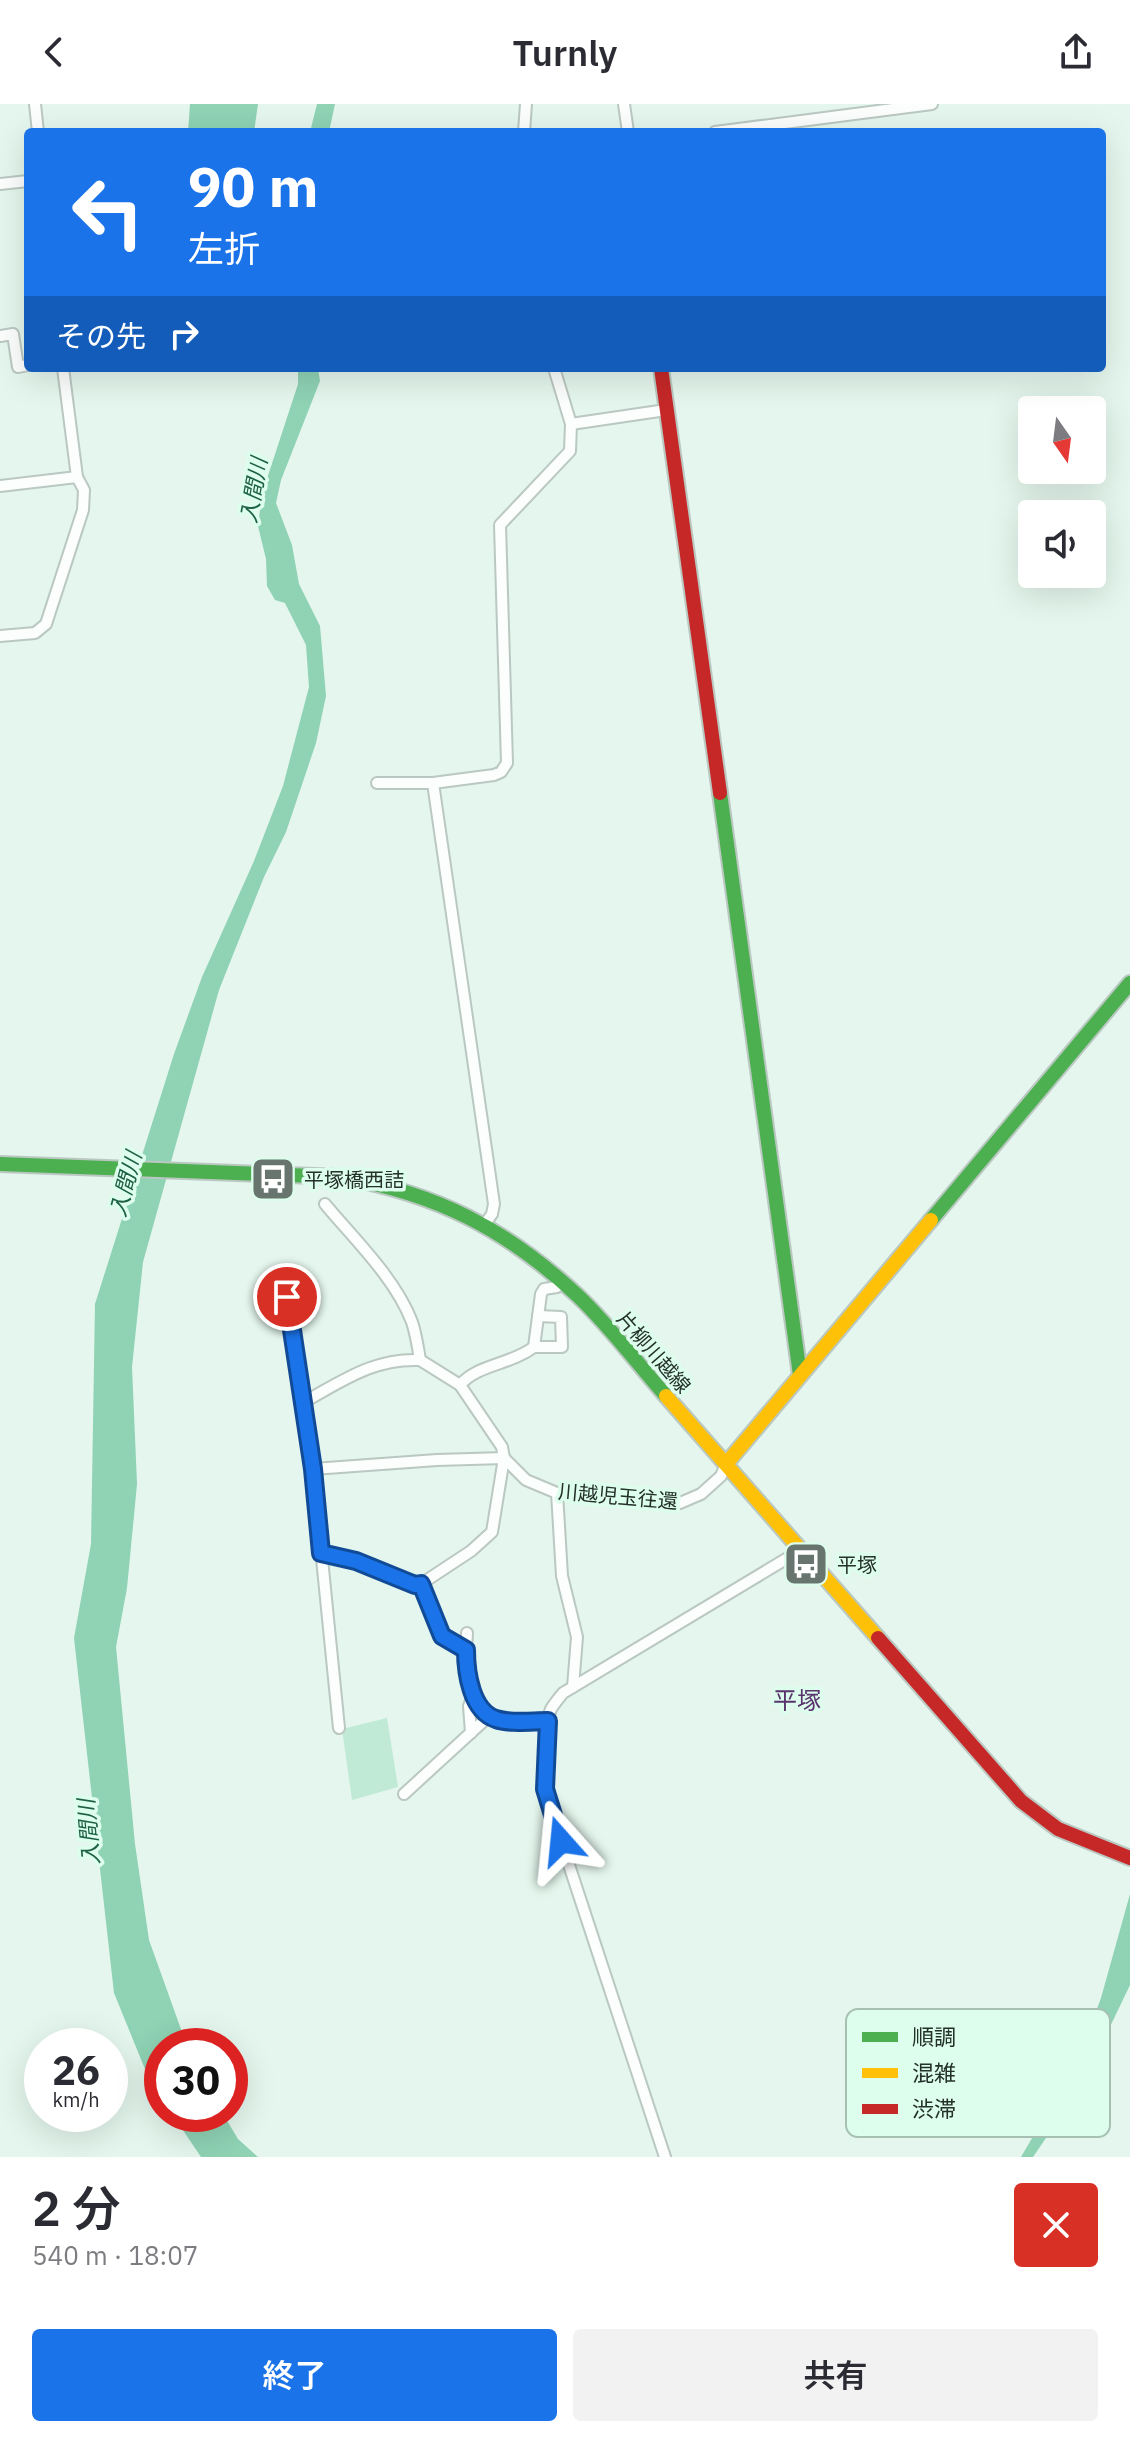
<!DOCTYPE html>
<html lang="ja">
<meta charset="utf-8">
<style>
:root{--surface:#fff;--page:#f2f2f3;--text:#2b2b33;--muted:#7c7c81;--accent:#1a73e8}
body{margin:0;font-family:"IBM Plex Sans","Noto Sans JP",sans-serif;background:var(--page);color:var(--text);height:100vh;display:flex;flex-direction:column;font-size:30px;white-space:nowrap}
*{box-sizing:border-box;margin:0}
p{font-size:26px;color:var(--muted)}
.icon{flex:none;width:44px;height:44px;fill:none;stroke:currentColor;stroke-width:2;stroke-linecap:round;stroke-linejoin:round}
.map{position:relative;height:2053px;overflow:hidden}
.side{display:flex;flex-direction:column;background:var(--surface);flex:1}
.side>*{flex:none}
.hud{position:absolute;left:24px;top:24px;width:1082px;height:244px;border-radius:8px;box-shadow:0 8px 32px #0002;background:#1a73e8;color:#fff;overflow:hidden}
.needle{width:52px;rotate:166deg}
.tools{position:absolute;left:1018px;top:292px;display:grid;gap:16px}
.tools a{display:grid;place-items:center;width:88px;height:88px;border-radius:8px;background:var(--surface);box-shadow:0 8px 32px #0002;font-size:40px}
.speed{position:absolute;left:24px;top:1924px;display:flex;gap:16px;font-size:40px;font-weight:700;text-align:center}
.speed>*{display:grid;place-content:center;width:104px;height:104px;border-radius:50%;background:var(--surface);box-shadow:0 8px 32px #0002;line-height:1}
.speed small{font-size:20px;font-weight:400}
.speed .limit{border:12px solid #d22;background:#fff;color:#111}
.pin{position:absolute;display:grid;place-items:center;width:68px;height:68px;color:#fff;margin:-34px;border:4px solid #fff;border-radius:50%;box-shadow:0 2px 8px #0007}
.me{position:absolute;width:88px;margin:-44px;rotate:342deg;stroke-linejoin:round;filter:drop-shadow(0 0 6px #0008)}
.turn{display:flex;align-items:center;gap:28px;height:168px;padding:0 32px;font-size:36px}
.turn .icon{width:104px;height:104px;stroke-width:2.5}
.turn b{display:block;font-size:56px;line-height:68px}
.then{display:flex;align-items:center;height:76px;padding:0 32px;background:#0003;gap:16px;font-size:30px}
.round{display:grid;place-items:center;flex:none;width:84px;height:84px;border-radius:8px;background:var(--page)}
.headline{display:flex;align-items:center;justify-content:space-between;height:136px;padding:0 32px}
h1{font-size:48px;font-weight:600;line-height:60px}
.primary-button{display:flex;gap:16px;margin-top:auto;padding:16px 32px}
.primary-button a{flex:1;height:92px;border-radius:8px;background:var(--accent);color:#fff;font-size:32px;font-weight:600;line-height:92px;text-align:center}
.primary-button a+a{background:var(--page);color:var(--text)}
header{display:flex;justify-content:space-between;align-items:center;height:104px;padding:0 32px;background:var(--surface);font-size:36px;font-weight:600}
.map>svg:first-child{display:block}
</style>
<header><svg class="icon" aria-label="back" viewBox="0 0 24 24"><path d="M15 5l-7 7 7 7"/></svg>Turnly<svg class="icon" aria-label="share" viewBox="0 0 24 24"><path d="M12 15V3M7 8l5-5 5 5M5 13v7h14v-7"/></svg></header>
<div class="map">
<svg width="1130" height="2053" viewBox="0 0 1130 2053">
<rect width="100%" height="100%" fill="#e4f6ed"/>
<!-- green -->
<path fill="#c0ead6" d="M 387,1614 L 398,1683 L 352,1696 L 342,1625 Z"/>
<!-- water -->
<g fill="#8fd2b4">
<path d="M 190,0 L 258,0 L 254,28 L 188,28 Z"/>
<path d="M 317,0 L 335,0 L 329,28 L 310,28 Z"/>
<path d="M 298,264 L 318,264 L 320,277 L 281,376 L 276,399 L 292,441 L 299,480 L 320,522 L 326,592 L 316,639 L 286,728 L 264,773 L 219,886 L 143,1158 L 132,1263 L 137,1380 L 127,1484 L 116,1543 L 135,1740 L 149,1836 L 187,1942 L 162,1942 L 162,1994 L 147,1970 L 114,1889 L 74,1534 L 91,1440 L 95,1200 L 174,950 L 202,873 L 254,757 L 283,682 L 309,583 L 306,541 L 285,499 L 275,496 L 267,482 L 266,455 L 258,422 L 262,390 L 298,280 Z"/>
<path d="M 1130,1790 L 1130,1881 L 1082,1981 L 1033,2053 L 1021,2053 L 1078,1956 L 1101,1894 Z"/>
<path d="M 172,2010 L 223,2010 L 238,2035 L 258,2053 L 201,2053 Z"/>
</g>
<g fill="none" stroke-linecap="round" stroke-linejoin="round">
<!-- river -->
<path stroke="#8fd2b4" stroke-width="16" d="M 1084,1939 L 1086,1933"/>
<!-- street casing -->
<g stroke="#bac8c1" stroke-width="14">
<g id="street">
<path d="M 35,0 L 38,28"/>
<path d="M 624,0 L 628,28"/>
<path d="M 524,28 L 526,0"/>
<path d="M 715,28 L 932,0"/>
<path d="M 0,80 L 28,77"/>
<path d="M 0,232 L 13,230 L 18,263 L 28,261"/>
<path d="M 571,320 L 666,306"/>
<path d="M 0,382 L 77,373 L 63,264"/>
<path d="M 0,532 L 35,529 L 46,520 L 83,406 L 84,386 L 77,373"/>
<path d="M 377,679 L 433,679 L 494,671 L 501,668 L 507,659 L 500,421 L 570,347 L 571,320 L 554,264"/>
<path d="M 433,679 L 494,1100 L 492,1110 L 485,1120"/>
<path d="M 325,1100 C 355,1136 395,1174 412,1218 C 416,1230 418,1243 420,1256 L 460,1281 C 478,1260 510,1261 534,1243 L 541,1190 L 544,1185 L 557,1183 L 563,1178"/>
<path d="M 285,1178 L 313,1365 L 339,1624"/>
<path d="M 534,1243 L 562,1243 L 561,1213 L 538,1212"/>
<path d="M 304,1298 C 344,1276 374,1254 420,1256"/>
<path d="M 313,1365 L 437,1356 L 504,1354 L 526,1376 L 557,1389 L 680,1399 L 701,1390 L 721,1372 L 726,1360"/>
<path d="M 557,1389 L 562,1472 L 577,1533 L 573,1583"/>
<path d="M 321,1449 L 356,1457 L 415,1481 L 421,1480 L 471,1447 L 492,1428 L 504,1354 L 502,1343 L 460,1281"/>
<path d="M 421,1480 L 442,1532 L 466,1546 C 466,1568 471,1607 496,1615 C 510,1620 532,1617 548,1617"/>
<path d="M 466,1546 L 467,1529"/>
<path d="M 471,1629 L 469,1602 L 474,1590"/>
<path d="M 404,1690 L 489,1612"/>
<path d="M 665,2053 L 548,1697 C 543,1676 543,1626 551,1605 C 554,1600 559,1594 563,1589 L 801,1446"/>
</g>
</g>
<!-- fast casing -->
<g stroke="#bac8c1" stroke-width="18">
<g id="fast">
<path d="M 720,689 L 800,1271"/>
<path d="M 0,1060 L 341,1073 C 436,1089 506,1125 577,1191 C 609,1221 637,1259 666,1292"/>
<path d="M 931,1116 L 1130,879"/>
</g>
</g>
<!-- slow casing -->
<g stroke="#bac8c1" stroke-width="18">
<g id="slow">
<path d="M 666,1292 L 878,1534"/>
<path d="M 726,1360 L 931,1116"/>
</g>
</g>
<!-- jam casing -->
<g stroke="#bac8c1" stroke-width="18">
<g id="jam">
<path d="M 661,264 L 720,689"/>
<path d="M 878,1534 L 1021,1697 L 1058,1725 L 1130,1754"/>
</g>
</g>
<!-- street -->
<use href="#street" stroke="#fbfefc" stroke-width="10"/>
<!-- fast -->
<use href="#fast" stroke="#4caf50" stroke-width="14"/>
<!-- slow -->
<use href="#slow" stroke="#ffc107" stroke-width="14"/>
<!-- jam -->
<use href="#jam" stroke="#c62828" stroke-width="14"/>
</g>
<g fill="none" stroke-linecap="round" stroke-linejoin="round">
<!-- route casing -->
<g stroke="#114b97" stroke-width="20">
<path id="route" d="M 287,1193 L 313,1365 L 321,1449 L 356,1457 L 415,1481 L 421,1480 L 442,1532 L 466,1546 C 466,1568 471,1607 496,1615 C 510,1620 532,1617 548,1617 L 545,1685 L 561,1737"/>
</g>
<!-- route -->
<use href="#route" stroke="#1a73e8" stroke-width="14"/>
</g>
<!-- icons -->
<defs>
<g id="bus-square" transform="scale(2.3)"><rect x="-9" y="-9" width="18" height="18" rx="4" fill="#67756e" stroke="#ddfded"/><path d="M-5-6H5V4H4V6H2V4H-2V6H-4V4H-5ZM-3.5-4V0h7V-4ZM-3.5 1.2v1.5H-2V1.2ZM2 1.2v1.5H3.5V1.2Z" fill="#fff"/></g>
</defs>
<g fill-rule="evenodd">
<use href="#bus-square" x="273" y="1075"/>
<use href="#bus-square" x="806" y="1460"/>
</g>
<g text-anchor="middle" dominant-baseline="central" stroke-width="7" stroke-linejoin="round" paint-order="stroke">
<!-- poi labels -->
<g font-size="20" fill="#24302a" stroke="#ddfded" text-anchor="start">
<text x="304" y="1075">平塚橋西詰</text>
<text x="837" y="1460">平塚</text>
</g>
<!-- street labels -->
<g font-size="20" fill="#24302a" stroke="#ddfded">
<text transform="translate(654 1248) rotate(49)">片柳川越線</text>
<text transform="translate(618 1392) rotate(5)">川越児玉往還</text>
</g>
<!-- water labels -->
<g font-size="22" font-style="italic" fill="#1e6147" stroke="#ddfded">
<text transform="translate(253 386) rotate(-80)">入間川</text>
<text transform="translate(125 1080) rotate(-75)">入間川</text>
<text transform="translate(88 1728) rotate(-95)">入間川</text>
</g>
<!-- quarter labels -->
<g font-size="24" fill="#59346c" stroke="#ddfded">
<text x="797" y="1596">平塚</text>
</g>
</g>
<!-- legend -->
<rect x="846" y="1905" width="264" height="128" rx="12" fill="#ddfded" stroke="#a6c0b2" stroke-width="2"/>
<rect x="862" y="1928" width="36" height="10" fill="#4caf50"/>
<rect x="862" y="1964" width="36" height="10" fill="#ffc107"/>
<rect x="862" y="2000" width="36" height="10" fill="#c62828"/>
<g font-size="22" fill="#24302a">
<text x="912" y="1941">順調</text>
<text x="912" y="1977">混雑</text>
<text x="912" y="2013">渋滞</text>
</g>
</svg>
<div class="tools">
<a><svg class="needle" viewBox="-14 -14 28 28"><path d="M0-13l5 13h-10z" fill="#e53935"/><path d="M0 13l5-13h-10z" fill="#7c7c81"/></svg></a>
<a><svg class="icon" aria-label="sound" viewBox="0 0 24 24"><path d="M4 9h4l5-4v14l-5-4H4zM17 9q2 3 0 6"/></svg></a>
</div>
<div class="speed"><div>26<small>km/h</small></div><div class="limit">30</div></div>
<div class="pin" style="left:287px;top:1193px;background:#d93025"><svg class="icon" aria-label="arrive" viewBox="0 0 24 24"><path d="M6 21V4h12l-3 4 3 4H6"/></svg></div>
<svg class="me" style="left:561px;top:1737px" viewBox="-20 -20 40 40"><path d="M0-17L14 15 0 8-14 15z" fill="#1a73e8" stroke="#fff" stroke-width="4"/></svg>
<div class="hud">
<div class="turn"><svg class="icon" aria-label="left" viewBox="0 0 24 24"><path d="M17 20v-9H6M10 6l-5 5 5 5"/></svg><div><b>90 m</b>左折</div></div>
<div class="then">その先<svg class="icon" aria-label="right" viewBox="0 0 24 24"><path d="M7 20v-9h11M14 6l5 5-5 5"/></svg></div>
</div>
</div>
<section class="side">
<div class="headline"><div><h1>2 分</h1><p>540 m · 18:07</p></div><a class="round" style="background:#d93025;color:#fff"><svg class="icon" aria-label="close" viewBox="0 0 24 24"><path d="M6 6l12 12M18 6L6 18"/></svg></a></div>
<div class="primary-button"><a>終了</a><a>共有</a></div>
</section>
